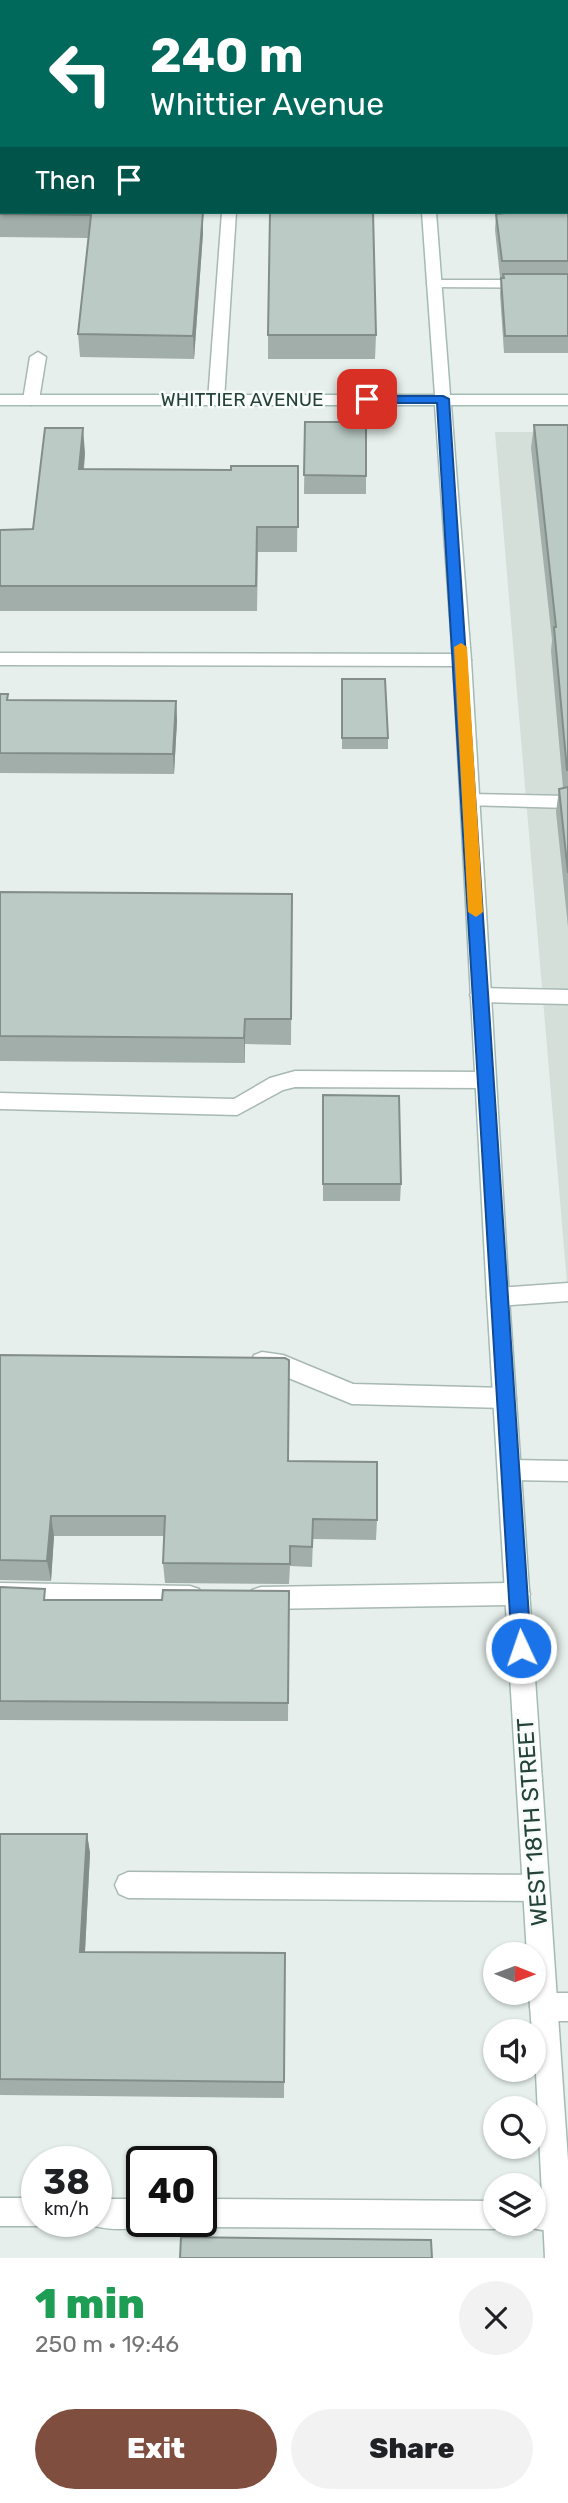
<!DOCTYPE html>
<meta charset="utf-8">
<style>
:root{--surface:#fff;--page:#f2f2f2;--text:#202124;--muted:#757577;--accent:#7f4e3f}
body{margin:0;font-family:Rubik,sans-serif;background:var(--page);color:var(--text);height:100vh;display:flex;flex-direction:column;font-size:26px;white-space:nowrap}
*{box-sizing:border-box;margin:0}
p{font-size:23px;color:var(--muted)}
.icon{flex:none;width:38px;height:38px;fill:none;stroke:currentColor;stroke-width:2;stroke-linecap:round;stroke-linejoin:round}
.map{position:relative;height:2258px;overflow:hidden}
.side{display:flex;flex-direction:column;background:var(--surface);flex:1}
.side>*{flex:none}
.banner{position:absolute;left:0px;top:0px;width:569px;height:214px;box-shadow:0 2px 5px #0004;background:#00695c;color:#fff;overflow:hidden}
.needle{width:46px;rotate:91deg}
.controls{position:absolute;left:483px;top:1942px;display:grid;gap:14px}
.controls a{display:grid;place-items:center;width:63px;height:63px;border-radius:50%;background:var(--surface);box-shadow:0 2px 5px #0004;font-size:35px}
.speed{position:absolute;left:21px;top:2146px;display:flex;gap:14px;font-size:35px;font-weight:700;text-align:center}
.speed>*{display:grid;place-content:center;width:91px;height:91px;border-radius:50%;background:var(--surface);box-shadow:0 2px 5px #0004;line-height:1}
.speed small{font-size:18px;font-weight:400}
.speed .limit{border:4px solid #111;border-radius:10px;background:#fff;color:#111}
.pin{position:absolute;display:grid;place-items:center;width:60px;height:60px;color:#fff;margin:-30px;border-radius:14px;box-shadow:0 4px 10px #0006}
.me{position:absolute;width:77px;margin:-38px;rotate:357deg;stroke-linejoin:round;filter:drop-shadow(0 0 5px #0008)}
.turn{display:flex;align-items:center;gap:24px;height:147px;padding:0 35px;font-size:32px}
.turn .icon{width:91px;height:91px;stroke-width:2.5}
.turn b{display:block;font-size:49px;line-height:60px}
.then{display:flex;align-items:center;height:66px;padding:0 35px;background:#0003;gap:14px;font-size:26px}
.round{display:grid;place-items:center;flex:none;width:74px;height:74px;border-radius:37px;background:var(--page)}
.summary{display:flex;align-items:center;justify-content:space-between;height:119px;padding:0 35px}
h1{font-size:42px;font-weight:800;line-height:52px;color:#1e9e55}
.action{display:flex;gap:14px;margin-top:auto;padding:14px 35px}
.action a{flex:1;height:80px;border-radius:42px;background:var(--accent);color:#fff;font-size:28px;font-weight:800;line-height:80px;text-align:center}
.action a+a{background:var(--page);color:var(--text)}
.map>svg:first-child{display:block}
</style>
<div class="map">
<svg width="568" height="2258" viewBox="0 0 568 2258">
<rect width="100%" height="100%" fill="#e6efeb"/>
<!-- built -->
<path fill="#d4dfda" d="M 495,432 L 568,432 L 568,1295 Z"/>
<g fill="none" stroke-linecap="round" stroke-linejoin="round">
<!-- lane casing -->
<g stroke="#a8b8b2" stroke-width="3">
<g id="lane">
<path d="M 0,0 L 7,0 L 2,2 L 0,10 Z"/>
<path d="M 222,212 L 236,212 L 224,400 L 216,405 L 208,400 Z"/>
<path d="M 434,280 L 568,280 L 568,288 L 429,287 L 427,284 L 429,281 Z"/>
<path d="M 38,352 L 46,357 L 39,400 L 31,405 L 23,400 L 30,357 Z"/>
<path d="M 0,653 L 462,654 L 471,660 L 462,666 L 0,665 Z"/>
<path d="M 470,794 L 568,796 L 568,808 L 463,805 L 461,800 L 463,795 Z"/>
<path d="M 480,988 L 568,990 L 568,1004 L 480,1002 L 473,1000 L 470,995 L 473,990 Z"/>
<path d="M 295,1071 L 485,1072 L 492,1074 L 495,1080 L 492,1086 L 485,1088 L 295,1087 L 283,1090 L 237,1115 L 0,1109 L 0,1093 L 234,1099 L 270,1078 Z"/>
<path d="M 568,1283 L 568,1301 L 498,1306 L 490,1303 L 487,1297 L 490,1291 L 498,1288 Z"/>
<path d="M 262,1352 L 283,1355 L 353,1384 L 505,1388 L 513,1391 L 516,1398 L 513,1405 L 505,1408 L 352,1404 L 274,1372 L 254,1369 L 251,1362 L 254,1355 Z"/>
<path d="M 510,1460 L 568,1461 L 568,1481 L 510,1480 L 502,1477 L 498,1470 L 502,1463 Z"/>
<path d="M 0,1583 L 190,1586 L 199,1589 L 202,1597 L 199,1605 L 190,1608 L 0,1605 Z"/>
<path d="M 518,1583 L 527,1586 L 530,1594 L 527,1602 L 518,1605 L 261,1609 L 252,1606 L 249,1598 L 252,1590 L 261,1587 Z"/>
<path d="M 128,1872 L 536,1875 L 545,1879 L 549,1888 L 545,1897 L 536,1901 L 128,1898 L 119,1894 L 115,1885 L 119,1876 Z"/>
<path d="M 544,1993 L 568,1993 L 568,2021 L 544,2021 L 534,2017 L 530,2007 L 534,1997 Z"/>
<path d="M 0,2198 L 37,2198 L 37,2221 L 47,2222 L 37,2226 L 0,2226 Z"/>
<path d="M 96,2199 L 142,2199 L 142,2221 L 153,2221 L 152,2223 C 134,2231 104,2231 86,2223 L 85,2221 L 96,2221 Z"/>
<path d="M 201,2199 L 495,2201 L 495,2224 L 506,2224 L 495,2229 L 201,2227 L 190,2221 L 201,2221 Z"/>
<path d="M 534,2201 L 557,2202 L 567,2206 L 567,2226 C 553,2232 538,2231 524,2225 L 534,2224 Z"/>
</g>
</g>
<!-- secondary casing -->
<g stroke="#a4bbb3" stroke-width="3">
<g id="secondary">
<rect x="409" y="0" width="12" height="2"/>
<path d="M 422,212 L 436,212 L 450,395 L 568,395 L 568,405 L 451,405 L 471,660 L 509,1297 L 568,2161 L 568,2258 L 545,2258 L 534,2032 L 532,2032 L 529,1993 L 534,1993 L 534,1955 L 527,1955 L 487,1297 L 453,660 L 435,405 L 0,405 L 0,395 L 435,395 Z"/>
</g>
</g>
<!-- lane -->
<use href="#lane" fill="#fff" fill-rule="evenodd"/>
<!-- secondary -->
<use href="#secondary" fill="#fff" fill-rule="evenodd"/>
</g>
<!-- wall -->
<g fill="#a1aea9">
<path d="M 469,0 L 568,0 L 568,353 L 504,353 L 500,294 L 501,278 L 503,277 L 500,277 L 495,230 L 496,214 L 501,214 L 500,212 L 567,212 L 567,2 L 469,2 Z"/>
<path d="M 2,123 L 2,212 L 203,212 L 203,233 L 194,359 L 80,357 L 78,334 L 88,238 L 0,237 L 0,128 Z"/>
<path d="M 268,335 L 376,335 L 375,359 L 268,359 Z"/>
<path d="M 305,422 L 366,476 L 366,494 L 304,494 Z"/>
<path d="M 534,425 L 568,425 L 568,927 L 556,812 L 559,789 L 563,788 L 551,651 L 552,640 L 531,448 Z"/>
<path d="M 85,453 L 84,469 L 231,470 L 298,466 L 297,552 L 258,552 L 257,611 L 0,611 L 0,530 L 33,529 Z"/>
<path d="M 342,679 L 388,738 L 388,749 L 342,749 Z"/>
<path d="M 0,694 L 8,694 L 8,700 L 176,701 L 177,721 L 174,774 L 0,773 Z"/>
<path d="M 0,892 L 292,894 L 291,1045 L 245,1044 L 245,1063 L 0,1061 Z"/>
<path d="M 323,1095 L 401,1184 L 400,1201 L 323,1201 Z"/>
<path d="M 0,1355 L 288,1461 L 377,1520 L 376,1540 L 313,1539 L 312,1567 L 290,1566 L 289,1584 L 165,1583 L 163,1563 L 164,1536 L 54,1536 L 51,1581 L 0,1580 Z"/>
<path d="M 0,1587 L 47,1600 L 162,1600 L 289,1591 L 288,1721 L 0,1720 Z"/>
<path d="M 0,1834 L 87,1834 L 90,1853 L 85,1952 L 285,1953 L 284,2098 L 0,2095 Z"/>
</g>
<!-- shaded-wall -->
<g fill="#838d89">
<path d="M 203,212 L 203,233 L 194,359 L 193,336 Z"/>
<path d="M 83,428 L 85,453 L 81,494 L 79,469 Z"/>
<path d="M 176,701 L 177,721 L 174,774 L 173,754 Z"/>
<path d="M 245,1019 L 245,1063 L 244,1038 Z"/>
<path d="M 51,1516 L 54,1536 L 51,1581 L 47,1561 Z"/>
<path d="M 87,1834 L 90,1853 L 84,1970 L 80,1952 Z"/>
</g>
<!-- building -->
<g fill="#bbcac4" stroke="#838d89" stroke-width="2">
<path d="M 18,0 L 132,0 L 132,2 L 17,2 Z"/>
<path d="M 210,0 L 344,0 L 344,2 L 209,2 Z"/>
<path d="M 471,0 L 568,0 L 568,51 L 567,50 L 567,2 L 471,2 Z"/>
<path d="M 567,61 L 568,61 L 568,261 L 502,261 L 496,214 L 504,213 L 504,212 L 567,212 Z"/>
<path d="M 2,99 L 2,120 L 2,119 L 0,119 L 0,100 Z"/>
<path d="M 2,129 L 2,212 L 203,212 L 193,336 L 78,334 L 91,215 L 0,214 L 0,130 Z"/>
<path d="M 270,212 L 373,212 L 376,335 L 268,335 Z"/>
<path d="M 503,274 L 568,274 L 568,336 L 505,336 L 501,278 L 504,278 Z"/>
<path d="M 305,422 L 366,422 L 366,476 L 304,475 Z"/>
<path d="M 534,425 L 568,425 L 568,770 L 567,770 L 554,627 L 556,627 Z"/>
<path d="M 45,428 L 83,428 L 79,469 L 231,470 L 231,466 L 298,466 L 298,527 L 257,527 L 256,586 L 0,586 L 0,530 L 33,529 Z"/>
<path d="M 342,679 L 385,679 L 388,738 L 342,738 Z"/>
<path d="M 0,694 L 8,694 L 7,700 L 176,701 L 173,754 L 0,753 Z"/>
<path d="M 568,787 L 568,873 L 559,789 Z"/>
<path d="M 0,892 L 292,894 L 291,1019 L 245,1019 L 244,1038 L 0,1036 Z"/>
<path d="M 323,1095 L 399,1096 L 401,1184 L 323,1184 Z"/>
<path d="M 0,1355 L 285,1358 L 289,1360 L 288,1461 L 377,1462 L 377,1520 L 313,1519 L 312,1547 L 290,1546 L 290,1564 L 163,1563 L 165,1516 L 51,1516 L 47,1561 L 0,1560 Z"/>
<path d="M 0,1587 L 45,1589 L 44,1600 L 162,1600 L 163,1590 L 289,1591 L 288,1703 L 0,1701 Z"/>
<path d="M 0,1834 L 87,1834 L 80,1952 L 285,1953 L 284,2082 L 0,2079 Z"/>
<path d="M 181,2237 L 431,2240 L 432,2258 L 180,2258 Z"/>
</g>
<!-- route -->
<path fill="#1a73e8" stroke="#114b97" stroke-width="2" d="M 443,396 L 449,399 L 531,1648 L 528,1654 L 521,1656 L 515,1654 L 512,1648 L 437,403 L 367,403 L 361,399 L 367,396 Z"/>
<!-- slow -->
<path fill="#f59e0b" d="M 461,643 L 467,647 L 483,912 L 476,917 L 468,912 L 454,647 Z"/>
<g text-anchor="middle" dominant-baseline="central" stroke-width="5" stroke-linejoin="round" paint-order="stroke">
<!-- far-street labels -->
<g font-size="19" fill="#24423a" stroke="#f7fbf9">
<text x="242" y="399">WHITTIER AVENUE</text>
</g>
<!-- street labels -->
<g font-size="23" fill="#24423a" stroke="#f7fbf9">
<text transform="translate(532 1822) rotate(-94)">WEST 18TH STREET</text>
</g>
</g>
</svg>
<div class="controls">
<a><svg class="needle" viewBox="-14 -14 28 28"><path d="M0-13l5 13h-10z" fill="#e53935"/><path d="M0 13l5-13h-10z" fill="#757577"/></svg></a>
<a><svg class="icon" aria-label="sound" viewBox="0 0 24 24"><path d="M4 9h4l5-4v14l-5-4H4zM17 9q2 3 0 6"/></svg></a>
<a><svg class="icon" aria-label="search" viewBox="0 0 24 24"><circle cx="10" cy="10" r="6"/><path d="M15 15l6 6"/></svg></a>
<a><svg class="icon" aria-label="layers" viewBox="0 0 24 24"><path d="M12 4l9 5-9 5-9-5zM3 14l9 5 9-5"/></svg></a>
</div>
<div class="speed"><div>38<small>km/h</small></div><div class="limit">40</div></div>
<div class="pin" style="left:367px;top:399px;background:#d93025"><svg class="icon" aria-label="arrive" viewBox="0 0 24 24"><path d="M6 21V4h12l-3 4 3 4H6"/></svg></div>
<svg class="me" style="left:521px;top:1648px" viewBox="-20 -20 40 40"><circle r="17" fill="#1a73e8" stroke="#fff" stroke-width="3"/><path d="M0-11L8 9 0 5-8 9z" fill="#fff"/></svg>
<div class="banner">
<div class="turn"><svg class="icon" aria-label="left" viewBox="0 0 24 24"><path d="M17 20v-9H6M10 6l-5 5 5 5"/></svg><div><b>240 m</b>Whittier Avenue</div></div>
<div class="then">Then<svg class="icon" aria-label="arrive" viewBox="0 0 24 24"><path d="M6 21V4h12l-3 4 3 4H6"/></svg></div>
</div>
</div>
<section class="side">
<div class="summary"><div><h1>1 min</h1><p>250 m · 19:46</p></div><a class="round"><svg class="icon" aria-label="close" viewBox="0 0 24 24"><path d="M6 6l12 12M18 6L6 18"/></svg></a></div>
<div class="action"><a>Exit</a><a>Share</a></div>
</section>
